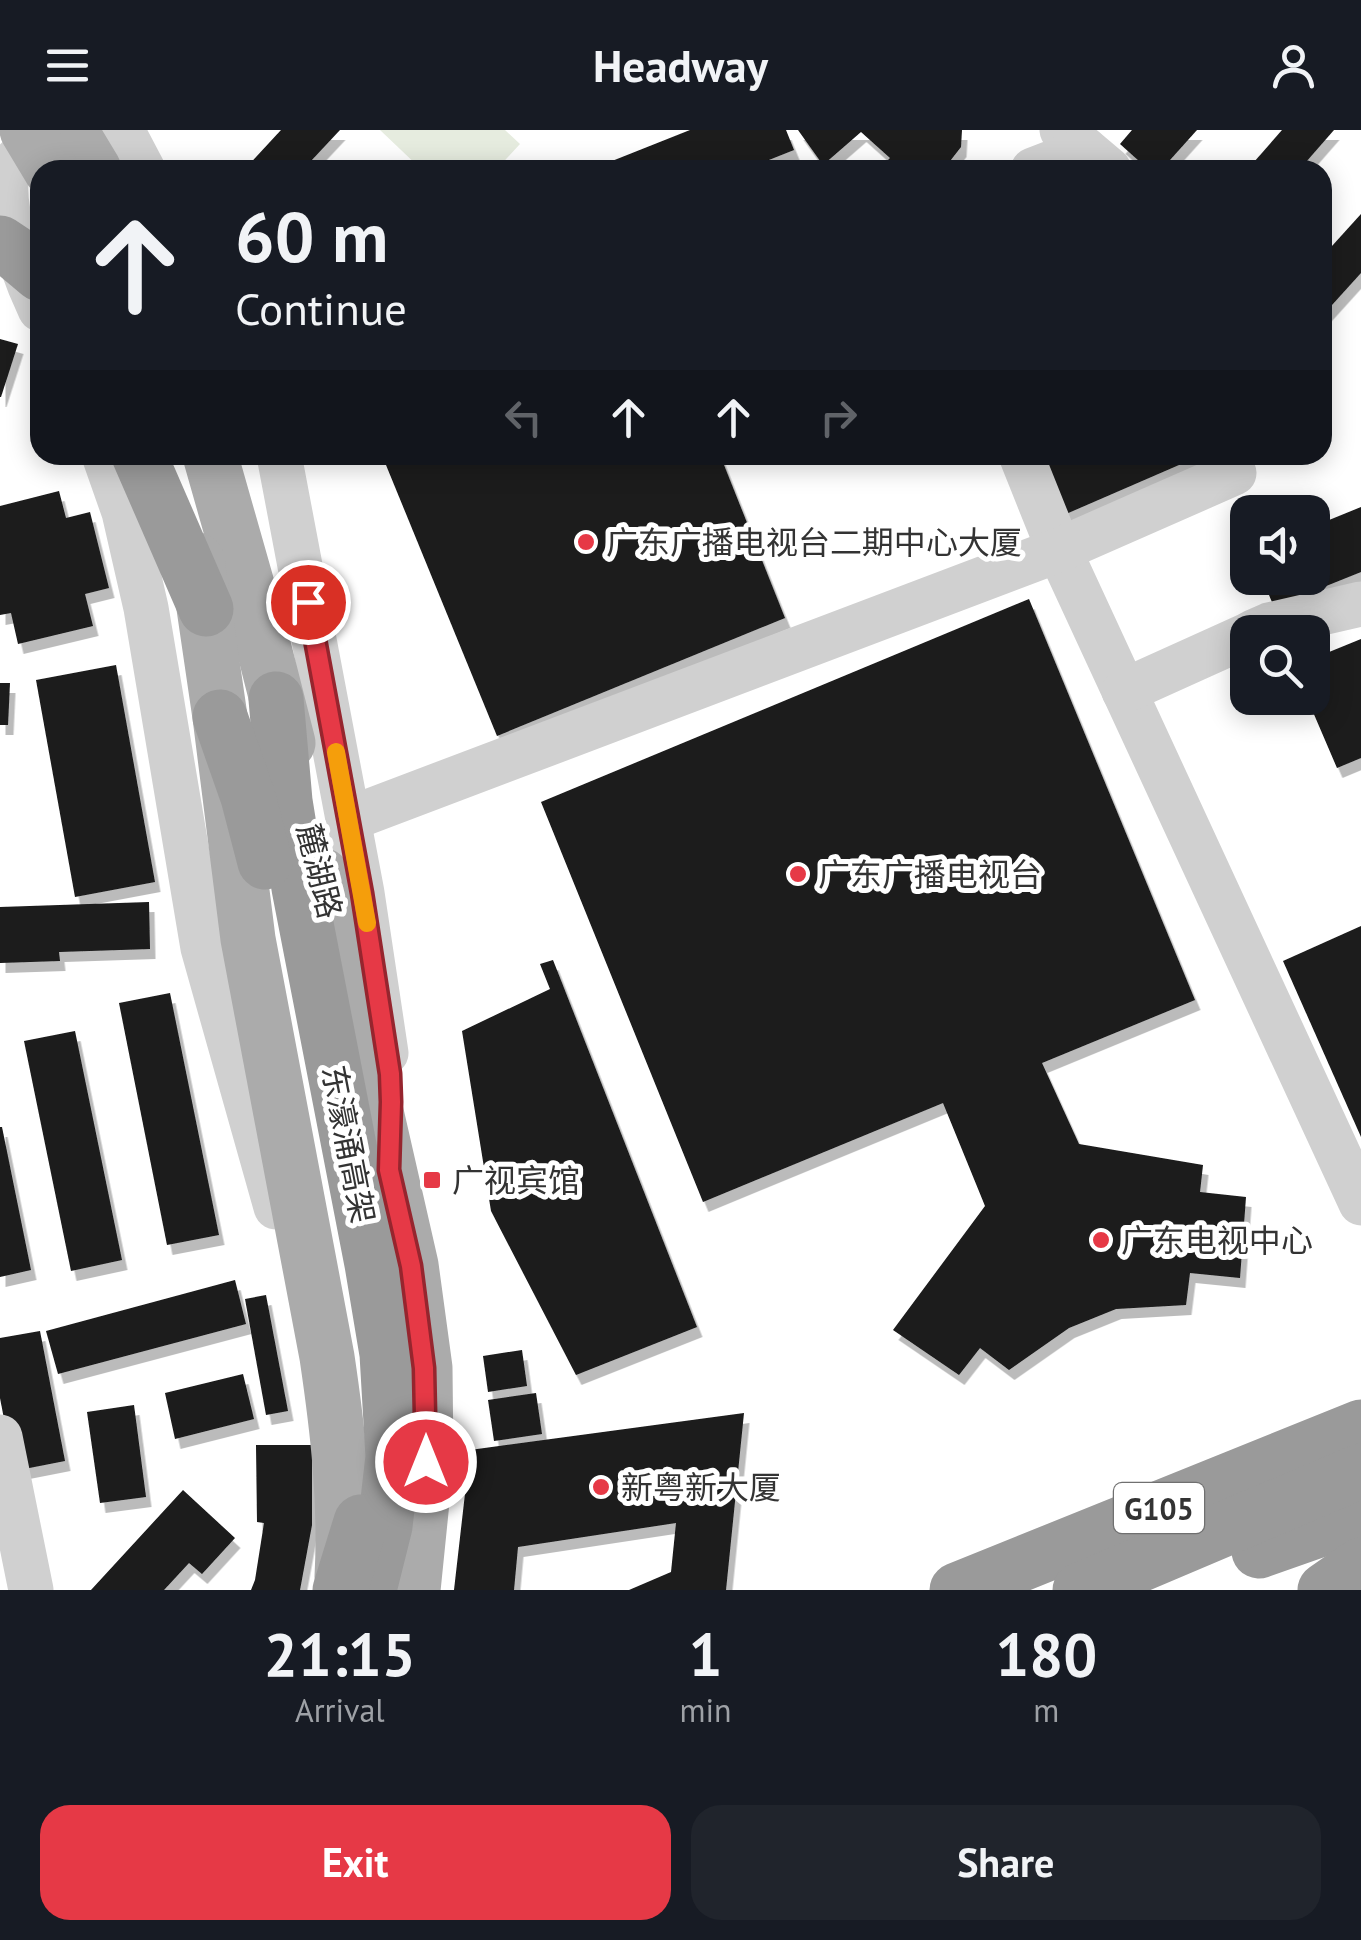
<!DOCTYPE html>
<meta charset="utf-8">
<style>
:root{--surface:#171b24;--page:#20242c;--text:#f1f3f6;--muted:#9ea1a6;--accent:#e63946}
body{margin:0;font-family:"PT Sans","Noto Sans SC",sans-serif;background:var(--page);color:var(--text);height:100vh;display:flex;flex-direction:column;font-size:38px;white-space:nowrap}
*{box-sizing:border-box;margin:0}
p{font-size:32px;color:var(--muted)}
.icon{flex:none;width:55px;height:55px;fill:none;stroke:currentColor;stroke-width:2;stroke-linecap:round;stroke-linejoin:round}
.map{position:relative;height:1460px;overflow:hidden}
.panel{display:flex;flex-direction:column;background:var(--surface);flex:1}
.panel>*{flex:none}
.hud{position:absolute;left:30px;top:30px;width:1302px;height:305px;border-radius:30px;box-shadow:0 5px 25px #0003;background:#171b24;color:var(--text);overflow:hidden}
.fabs{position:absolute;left:1230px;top:365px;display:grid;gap:20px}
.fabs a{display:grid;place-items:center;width:100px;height:100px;border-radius:20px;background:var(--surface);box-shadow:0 5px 25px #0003;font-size:50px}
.pin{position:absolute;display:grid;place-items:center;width:85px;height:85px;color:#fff;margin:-42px;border:5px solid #fff;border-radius:50%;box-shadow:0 2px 10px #0007}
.me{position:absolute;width:110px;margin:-55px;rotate:0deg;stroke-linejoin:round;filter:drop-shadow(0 0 8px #0008)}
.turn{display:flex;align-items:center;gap:35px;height:210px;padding:0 40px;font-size:45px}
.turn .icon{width:130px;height:130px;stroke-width:2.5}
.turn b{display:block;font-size:70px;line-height:85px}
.lanes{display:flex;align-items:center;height:95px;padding:0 40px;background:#0003;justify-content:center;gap:50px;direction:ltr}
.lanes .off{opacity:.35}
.eta{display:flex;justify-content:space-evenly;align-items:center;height:170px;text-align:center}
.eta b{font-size:60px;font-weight:800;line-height:70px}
.button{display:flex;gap:20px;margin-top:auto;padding:20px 40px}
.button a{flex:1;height:115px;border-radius:30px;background:var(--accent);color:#fff;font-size:40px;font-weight:800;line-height:115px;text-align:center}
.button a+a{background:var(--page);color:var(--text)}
header{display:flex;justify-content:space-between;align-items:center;height:130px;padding:0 40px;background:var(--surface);font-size:45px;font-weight:800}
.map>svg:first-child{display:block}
</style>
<header><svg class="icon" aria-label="menu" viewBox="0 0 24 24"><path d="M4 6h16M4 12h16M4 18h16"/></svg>Headway<svg class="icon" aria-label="person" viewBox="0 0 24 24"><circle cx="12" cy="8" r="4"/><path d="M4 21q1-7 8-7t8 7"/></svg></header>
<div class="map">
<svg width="1361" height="1460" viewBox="0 0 1361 1460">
<defs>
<filter id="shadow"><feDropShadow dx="5.5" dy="10" stdDeviation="0" flood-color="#0004"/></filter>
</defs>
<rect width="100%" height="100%" fill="#fff"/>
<!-- green -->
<path fill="#e6ecdf" d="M 380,0 L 505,0 L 520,14 L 496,40 L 422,40 Z"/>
<!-- building -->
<g fill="#1a1a1a" filter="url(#shadow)">
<path d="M 281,0 L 340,0 L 310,32 L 319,40 L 244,40 Z"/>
<path d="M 690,0 L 786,0 L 794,20 L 744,40 L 604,40 L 602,35 Z"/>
<path d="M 798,0 L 962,0 L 961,17 L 943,40 L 878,40 L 890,28 L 861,2 L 823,35 Z"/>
<path d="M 1132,0 L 1197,0 L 1161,40 L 1149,40 L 1120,14 Z"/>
<path d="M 1282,0 L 1334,0 L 1299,40 L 1247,40 Z"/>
<path d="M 547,30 L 562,40 L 540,40 Z"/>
<path d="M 1361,84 L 1361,143 L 1322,186 L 1322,127 Z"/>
<path d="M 0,209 L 18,214 L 1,267 L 0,267 Z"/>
<path d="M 409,325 L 720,325 L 785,488 L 497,606 L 386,335 Z"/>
<path d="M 1041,325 L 1202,325 L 1066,384 Z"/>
<path d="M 59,361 L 66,388 L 90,382 L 109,458 L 85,464 L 93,496 L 18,514 L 11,483 L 0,485 L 0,376 Z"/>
<path d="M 1361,377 L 1361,442 L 1274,477 L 1262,448 L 1312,448 L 1312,397 Z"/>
<path d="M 1029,469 L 1195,870 L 1042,933 L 1079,1014 L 1203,1035 L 1200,1062 L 1246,1067 L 1240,1148 L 1190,1143 L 1186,1175 L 1116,1179 L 1069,1198 L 1009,1240 L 980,1218 L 959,1245 L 893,1200 L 985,1076 L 943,973 L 703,1072 L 541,672 Z"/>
<path d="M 1361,509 L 1361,628 L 1337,638 L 1307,568 L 1312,568 L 1312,529 Z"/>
<path d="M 116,535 L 155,752 L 75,767 L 36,550 Z"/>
<path d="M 0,553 L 10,553 L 8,595 L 0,595 Z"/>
<path d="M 149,772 L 150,819 L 59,822 L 60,831 L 0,833 L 0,777 Z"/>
<path d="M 1361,796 L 1361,1007 L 1283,831 Z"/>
<path d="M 553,830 L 697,1197 L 576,1245 L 491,1081 L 462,901 L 550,859 L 540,834 Z"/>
<path d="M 170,863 L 219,1105 L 167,1115 L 119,873 Z"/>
<path d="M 75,901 L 122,1130 L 71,1141 L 24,911 Z"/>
<path d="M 0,997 L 2,997 L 31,1140 L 0,1147 Z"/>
<path d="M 235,1150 L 246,1194 L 58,1244 L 46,1201 Z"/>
<path d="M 266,1165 L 288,1281 L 266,1285 L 245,1169 Z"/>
<path d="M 40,1201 L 65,1331 L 14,1341 L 0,1268 L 0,1208 Z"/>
<path d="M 522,1220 L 527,1256 L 488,1262 L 483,1226 Z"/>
<path d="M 243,1244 L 254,1289 L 175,1309 L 165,1263 Z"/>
<path d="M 536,1263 L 542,1304 L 494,1311 L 488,1270 Z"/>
<path d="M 134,1275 L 146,1367 L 100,1373 L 87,1282 Z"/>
<path d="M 744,1283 L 726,1460 L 629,1460 L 671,1442 L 676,1393 L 518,1417 L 514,1460 L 454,1460 L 470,1320 Z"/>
<path d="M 256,1315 L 312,1315 L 312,1395 L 300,1460 L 251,1460 L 255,1450 L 264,1393 L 257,1392 Z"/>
<path d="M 183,1360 L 235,1408 L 202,1444 L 189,1433 L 164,1460 L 91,1460 Z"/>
</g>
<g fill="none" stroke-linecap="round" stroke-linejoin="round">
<!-- minor -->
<g stroke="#d0d0d0" stroke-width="45">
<path d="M 122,0 L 143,40"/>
<path d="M 1062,0 L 1109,40"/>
<path d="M 1033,40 L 1085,20"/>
<path d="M 40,179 C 24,145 0,80 7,42 C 18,24 38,11 55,0"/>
<path d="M 104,325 L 124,382 L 146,478 L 203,818 L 276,1077"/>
<path d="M 279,325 L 362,763 L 386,923"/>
<path d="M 1021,325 L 1059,420 L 1361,1073"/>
<path d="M 1253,502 L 1269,495 L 1361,474"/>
<path d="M 1124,561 L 1248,505"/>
<path d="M 349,689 L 1059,420 L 1234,343"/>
<path d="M 0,1307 L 31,1460"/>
</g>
<!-- major -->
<g stroke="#ababab" stroke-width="55">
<path d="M 70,0 L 94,40"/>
<path d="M 210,325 L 255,483 L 288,613"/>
<path d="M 197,430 L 220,587 L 248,809 L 327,1227 C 338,1301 346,1372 342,1447"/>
<path d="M 322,745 L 411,1135 L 425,1238 L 426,1332 L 413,1460"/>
</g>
<!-- highway -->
<g stroke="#9a9a9a" stroke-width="55">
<path d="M 139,325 L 206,479"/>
<path d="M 276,569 L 285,671 L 299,758 L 372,1134 L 387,1224 L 393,1327 L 385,1396 L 369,1460"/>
<path d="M 220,587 L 248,667 L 265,732"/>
<path d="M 1259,1421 L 1361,1385"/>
<path d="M 957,1460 L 1361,1297"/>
<path d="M 1080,1460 L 1361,1341"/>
<path d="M 1325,1460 L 1361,1435"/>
</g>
<!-- major-bridge -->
<path stroke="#ababab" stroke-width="55" d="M 27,0 L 51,40"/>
<!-- highway-bridge -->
<g stroke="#9a9a9a" stroke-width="55">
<path d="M 0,113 L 15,123 L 40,144"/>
<path d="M 340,1460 L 361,1392"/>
</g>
</g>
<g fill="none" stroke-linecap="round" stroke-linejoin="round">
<!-- route casing -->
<g stroke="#96252e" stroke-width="25">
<path id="route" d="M 308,472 L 362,763 L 390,944 L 391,972 L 389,1040 L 411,1136 L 424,1238 L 426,1332"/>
</g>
<!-- route -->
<use href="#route" stroke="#e63946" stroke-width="18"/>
<!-- slow -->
<path stroke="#f59e0b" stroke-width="18" d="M 336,622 L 367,793"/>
</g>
<!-- markers -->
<g fill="#e63946" stroke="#fff" stroke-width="4">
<circle cx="586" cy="412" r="10"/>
<circle cx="798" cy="744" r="10"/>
<rect x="422" y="1040" width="20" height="20" rx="5"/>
<circle cx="1101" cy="1110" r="10"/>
<circle cx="601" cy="1357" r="10"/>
</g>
<g text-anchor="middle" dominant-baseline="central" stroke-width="10" stroke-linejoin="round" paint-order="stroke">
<!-- shield labels -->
<rect fill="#fff" stroke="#707070" stroke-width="2.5" x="1114" y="1353" width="90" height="50" rx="8"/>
<g font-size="30" font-weight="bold" fill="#333">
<text x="1159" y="1378">G105</text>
</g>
<!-- poi labels -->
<g font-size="32" fill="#333" stroke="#fff" text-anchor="start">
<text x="606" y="412">广东广播电视台二期中心大厦</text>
<text x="818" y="744">广东广播电视台</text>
<text x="452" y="1050">广视宾馆</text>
<text x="1121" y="1110">广东电视中心</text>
<text x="621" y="1357">新粤新大厦</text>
</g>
<!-- street labels -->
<g font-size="32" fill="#333" stroke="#fff">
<text transform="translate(320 741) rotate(76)">麓湖路</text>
<text transform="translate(349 1014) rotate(79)">东濠涌高架</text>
</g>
</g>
</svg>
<div class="fabs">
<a><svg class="icon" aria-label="sound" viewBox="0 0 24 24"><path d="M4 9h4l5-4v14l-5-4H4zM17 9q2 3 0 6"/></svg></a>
<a><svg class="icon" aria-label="search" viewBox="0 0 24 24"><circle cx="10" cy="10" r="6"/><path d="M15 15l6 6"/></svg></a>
</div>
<div class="pin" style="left:308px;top:472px;background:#d93025"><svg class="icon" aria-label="arrive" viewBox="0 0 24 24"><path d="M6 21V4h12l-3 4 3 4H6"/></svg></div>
<svg class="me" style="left:426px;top:1332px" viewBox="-20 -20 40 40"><circle r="17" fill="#e63946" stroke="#fff" stroke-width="3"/><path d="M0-11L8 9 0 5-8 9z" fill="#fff"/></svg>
<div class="hud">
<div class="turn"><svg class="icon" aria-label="ahead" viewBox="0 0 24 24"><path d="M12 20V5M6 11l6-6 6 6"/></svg><div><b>60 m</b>Continue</div></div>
<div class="lanes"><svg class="icon off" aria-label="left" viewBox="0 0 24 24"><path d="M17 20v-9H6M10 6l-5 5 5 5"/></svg><svg class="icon" aria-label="ahead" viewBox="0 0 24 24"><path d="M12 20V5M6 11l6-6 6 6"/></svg><svg class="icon" aria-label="ahead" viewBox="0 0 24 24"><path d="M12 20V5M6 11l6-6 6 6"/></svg><svg class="icon off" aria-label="right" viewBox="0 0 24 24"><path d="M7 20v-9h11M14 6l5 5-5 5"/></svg></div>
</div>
</div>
<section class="panel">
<div class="eta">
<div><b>21:15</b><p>Arrival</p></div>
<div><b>1</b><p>min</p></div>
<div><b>180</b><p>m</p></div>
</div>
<div class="button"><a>Exit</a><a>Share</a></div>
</section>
